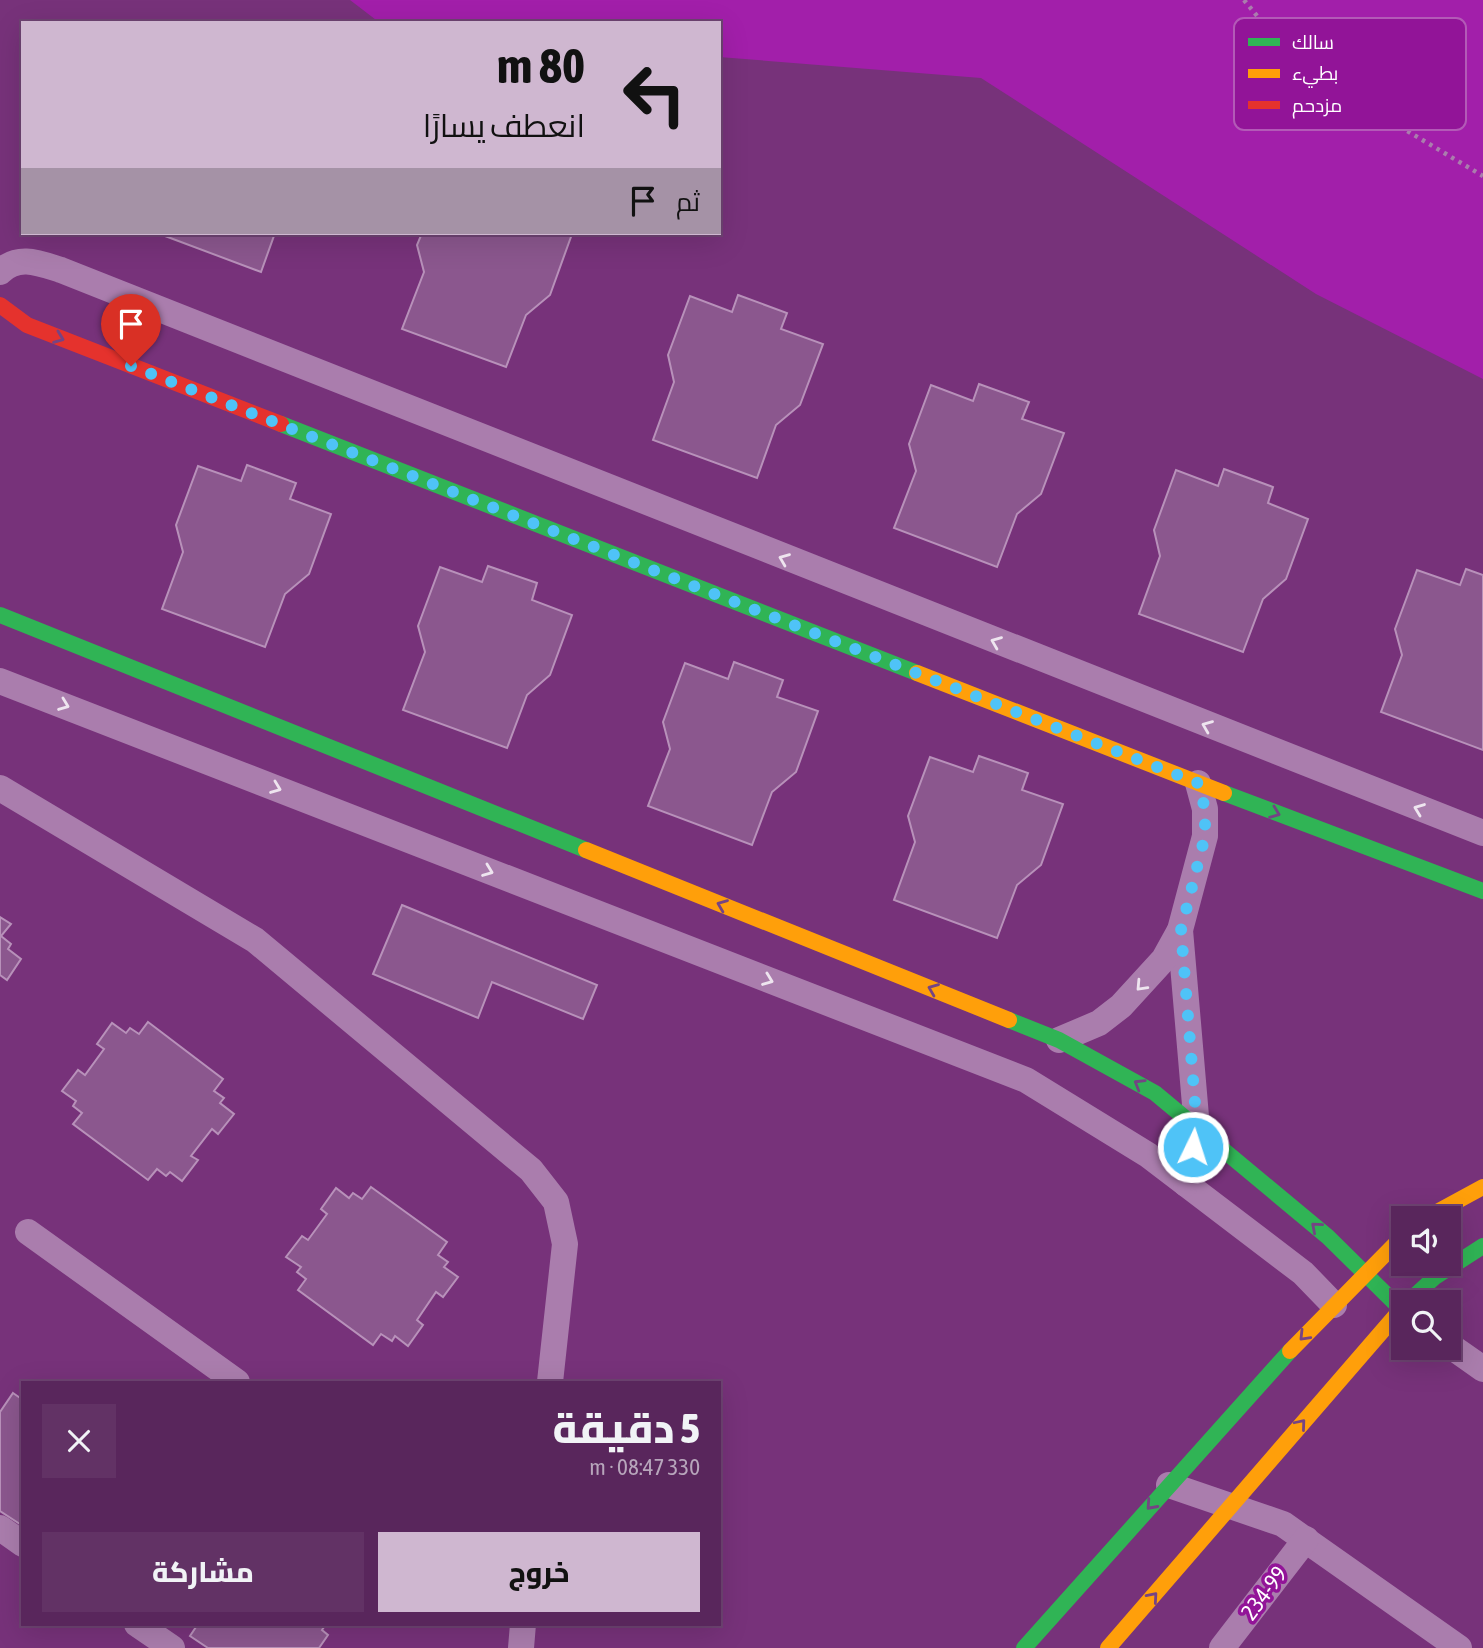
<!DOCTYPE html>
<html lang="ar">
<meta charset="utf-8">
<style>
:root{--surface:#59265c;--page:#623265;--text:#f1f3f6;--muted:#b7a5bb;--line:#6e4372;--accent:#cfb7d0}
body{margin:0;font-family:"Asap Condensed",Cairo,sans-serif;background:var(--page);color:var(--text);direction:rtl;height:100vh;display:flex;flex-direction:column;font-size:26px;white-space:nowrap}
*{box-sizing:border-box;margin:0}
p{font-size:23px;color:var(--muted)}
.icon{flex:none;width:38px;height:38px;fill:none;stroke:currentColor;stroke-width:2;stroke-linecap:round;stroke-linejoin:round}
.map{position:relative;flex:1;overflow:hidden;direction:ltr}
.drawer{position:absolute;left:21px;top:1381px;width:700px;height:245px;display:flex;flex-direction:column;background:var(--surface);border-radius:0px;box-shadow:0 7px 28px #0002,0 0 0 2px var(--line);direction:rtl}
.drawer>*{flex:none}
.banner{position:absolute;left:21px;top:21px;width:700px;height:214px;border-radius:0px;box-shadow:0 7px 28px #0002,0 0 0 2px var(--line);direction:rtl;background:#cfb7d0;color:#111;overflow:hidden}
.tools{position:absolute;left:1391px;top:1206px;display:grid;gap:14px}
.tools a{display:grid;place-items:center;width:70px;height:70px;border-radius:0px;background:var(--surface);box-shadow:0 7px 28px #0002,0 0 0 2px var(--line);font-size:35px}
.pin{position:absolute;display:grid;place-items:center;width:60px;height:60px;color:#fff;margin:-72px -30px;border-radius:50% 50% 50% 0;rotate:-45deg;box-shadow:0 0 7px #0007}
.pin .icon{rotate:45deg}
.me{position:absolute;width:77px;margin:-38px;rotate:4deg;stroke-linejoin:round;filter:drop-shadow(0 0 5px #0008)}
.turn{display:flex;align-items:center;gap:24px;height:147px;padding:0 21px;font-size:32px}
.turn .icon{width:91px;height:91px;stroke-width:2.5}
.turn b{display:block;font-size:49px;line-height:60px}
.then{display:flex;align-items:center;height:66px;padding:0 21px;background:#0003;gap:14px;font-size:26px}
.round{display:grid;place-items:center;flex:none;width:74px;height:74px;border-radius:0px;background:var(--page)}
.head{display:flex;align-items:center;justify-content:space-between;height:119px;padding:0 21px}
h1{font-size:42px;font-weight:800;line-height:52px}
.primary-button{display:flex;gap:14px;margin-top:auto;padding:14px 21px}
.primary-button a{flex:1;height:80px;border-radius:0px;background:var(--accent);color:#111;font-size:28px;font-weight:800;line-height:80px;text-align:center}
.primary-button a+a{background:var(--page);color:var(--text)}
.map>svg:first-child{display:block}
</style>
<div class="map">
<svg width="1483" height="1648" viewBox="0 0 1483 1648">
<rect width="100%" height="100%" fill="#77327a"/>
<!-- green -->
<path fill="#a21faa" d="M 350,0 L 1483,0 L 1483,379 L 1316,294 L 981,78 L 719,57 L 719,23 L 380,23 Z"/>
<!-- building -->
<g fill="#8b578e" stroke="#b891ba" stroke-width="2">
<path d="M 157,233 L 275,233 L 261,272 Z"/>
<path d="M 422,233 L 572,234 L 550,295 L 526,315 L 506,367 L 402,329 L 424,272 L 417,245 Z"/>
<path d="M 738,295 L 787,313 L 781,329 L 823,344 L 800,405 L 776,425 L 757,478 L 653,440 L 674,382 L 668,355 L 690,296 L 732,312 Z"/>
<path d="M 979,384 L 1029,402 L 1022,419 L 1064,433 L 1041,494 L 1017,514 L 997,567 L 894,528 L 916,471 L 909,444 L 931,385 L 973,401 Z"/>
<path d="M 247,465 L 296,483 L 290,499 L 331,514 L 309,574 L 285,594 L 265,647 L 162,609 L 183,552 L 176,525 L 198,466 L 241,481 Z"/>
<path d="M 1224,469 L 1273,487 L 1268,503 L 1308,519 L 1286,579 L 1263,599 L 1243,652 L 1139,614 L 1160,556 L 1154,530 L 1176,470 L 1218,486 Z"/>
<path d="M 488,566 L 537,583 L 532,600 L 572,615 L 550,675 L 527,695 L 507,748 L 403,710 L 425,652 L 418,626 L 440,567 L 482,582 Z"/>
<path d="M 1466,569 L 1483,575 L 1483,750 L 1381,712 L 1402,655 L 1395,629 L 1417,570 L 1460,585 Z"/>
<path d="M 734,662 L 783,680 L 777,697 L 818,711 L 796,772 L 772,792 L 752,845 L 648,806 L 670,749 L 663,722 L 685,663 L 728,679 Z"/>
<path d="M 979,756 L 1028,773 L 1022,790 L 1063,804 L 1041,865 L 1017,885 L 997,938 L 894,900 L 915,842 L 908,816 L 930,757 L 973,772 Z"/>
<path d="M 402,905 L 597,985 L 583,1019 L 492,982 L 478,1018 L 373,974 Z"/>
<path d="M 0,917 L 11,924 L 1,936 L 11,944 L 8,949 L 21,959 L 7,980 L 0,975 Z"/>
<path d="M 148,1022 L 223,1079 L 214,1091 L 224,1098 L 220,1103 L 234,1114 L 218,1134 L 212,1129 L 191,1156 L 198,1160 L 182,1181 L 170,1172 L 166,1176 L 157,1169 L 148,1180 L 73,1124 L 82,1113 L 73,1106 L 76,1101 L 62,1091 L 78,1070 L 85,1075 L 104,1049 L 97,1044 L 112,1023 L 126,1033 L 130,1028 L 139,1034 Z"/>
<path d="M 371,1187 L 447,1242 L 438,1255 L 448,1262 L 444,1267 L 458,1277 L 443,1297 L 436,1292 L 417,1320 L 423,1325 L 408,1346 L 395,1336 L 392,1341 L 381,1334 L 373,1345 L 298,1290 L 306,1279 L 297,1272 L 301,1267 L 286,1257 L 302,1236 L 308,1240 L 327,1214 L 321,1209 L 336,1188 L 349,1198 L 353,1193 L 362,1199 Z"/>
<path d="M 13,1393 L 23,1400 L 23,1526 L 0,1511 L 0,1412 Z"/>
<path d="M 198,1624 L 326,1624 L 322,1630 L 328,1635 L 319,1648 L 208,1648 L 190,1636 Z"/>
</g>
<g fill="none" stroke-linecap="round" stroke-linejoin="round">
<!-- path -->
<path stroke="#aa7dad" stroke-width="4.5" stroke-dasharray="3.5 5" stroke-linecap="butt" d="M 1244,0 L 1298,66 L 1483,176"/>
<!-- street -->
<g stroke="#aa7dad" stroke-width="26">
<path d="M 0,272 C 18,254 39,263 61,270 L 1483,833"/>
<path d="M 0,681 L 1026,1080 L 1148,1155 L 1303,1273 L 1334,1305"/>
<path d="M 0,788 L 255,940 L 531,1170 L 556,1202 L 565,1244 L 550,1382"/>
<path d="M 1180,930 L 1197,1128 L 1186,1184"/>
<path d="M 1059,1040 L 1099,1023 L 1121,1006 L 1164,959 L 1180,930 L 1205,836 L 1205,809 L 1198,783"/>
<path d="M 28,1232 L 237,1382"/>
<path d="M 1449,1345 L 1483,1369"/>
<path d="M 1169,1485 L 1283,1524 L 1459,1648"/>
<path d="M 0,1528 L 23,1544"/>
<path d="M 137,1624 L 172,1648"/>
<path d="M 521,1648 L 523,1624"/>
<path d="M 1222,1648 L 1306,1539"/>
</g>
<!-- fast -->
<g stroke="#30b455" stroke-width="16">
<path d="M 281,424 L 917,673"/>
<path d="M 0,615 L 586,850"/>
<path d="M 1224,793 L 1483,891"/>
<path d="M 1009,1020 L 1059,1040 L 1155,1093 L 1328,1237 L 1404,1312"/>
<path d="M 1408,1302 L 1435,1277 L 1483,1246"/>
<path d="M 1024,1648 L 1290,1351"/>
</g>
<!-- slow -->
<g stroke="#ff9f0a" stroke-width="16">
<path d="M 917,673 L 1224,793"/>
<path d="M 586,850 L 1009,1020"/>
<path d="M 1426,1218 L 1483,1187"/>
<path d="M 1290,1351 L 1404,1235"/>
<path d="M 1108,1648 L 1404,1306"/>
</g>
<!-- jam -->
<path stroke="#e5322d" stroke-width="16" d="M 0,305 L 27,325 L 281,424"/>
</g>
<!-- one-way arrows -->
<defs><path id="oneway-chevron" d="M-2-3.5L2.5 0L-2 3.5" fill="none" stroke-width="1.6" stroke-linecap="round" stroke-linejoin="round" transform="scale(1.75)"/></defs>
<g stroke="#754484">
<use href="#oneway-chevron" transform="translate(59 338) rotate(21)"/>
<use href="#oneway-chevron" transform="translate(1275 813) rotate(21)"/>
<use href="#oneway-chevron" transform="translate(722 905) rotate(-158)"/>
<use href="#oneway-chevron" transform="translate(933 989) rotate(-158)"/>
<use href="#oneway-chevron" transform="translate(1139 1084) rotate(-149)"/>
<use href="#oneway-chevron" transform="translate(1316 1227) rotate(-139)"/>
<use href="#oneway-chevron" transform="translate(1304 1336) rotate(134)"/>
<use href="#oneway-chevron" transform="translate(1301 1424) rotate(-50)"/>
<use href="#oneway-chevron" transform="translate(1151 1505) rotate(132)"/>
<use href="#oneway-chevron" transform="translate(1153 1597) rotate(-49)"/>
</g>
<g stroke="#eee5ef">
<use href="#oneway-chevron" transform="translate(784 559) rotate(-158)"/>
<use href="#oneway-chevron" transform="translate(996 642) rotate(-158)"/>
<use href="#oneway-chevron" transform="translate(64 705) rotate(21)"/>
<use href="#oneway-chevron" transform="translate(1207 726) rotate(-158)"/>
<use href="#oneway-chevron" transform="translate(276 788) rotate(21)"/>
<use href="#oneway-chevron" transform="translate(1419 809) rotate(-159)"/>
<use href="#oneway-chevron" transform="translate(488 871) rotate(21)"/>
<use href="#oneway-chevron" transform="translate(768 980) rotate(21)"/>
<use href="#oneway-chevron" transform="translate(1141 986) rotate(133)"/>
</g>
<g fill="none" stroke-linecap="round" stroke-linejoin="round">
<!-- route -->
<path stroke="#4fc3f7" stroke-width="12" stroke-dasharray="0 21.6" d="M 131,366 L 1198,783 L 1205,809 L 1205,836 L 1181,930 L 1197,1128 L 1193,1147"/>
</g>
<g text-anchor="middle" dominant-baseline="central" stroke-width="7" stroke-linejoin="round" paint-order="stroke">
<!-- street labels -->
<g font-size="23" fill="#fff" stroke="#921498">
<text transform="translate(1264 1593) rotate(-53)">234-99</text>
</g>
</g>
<!-- legend -->
<rect x="1234" y="18" width="232" height="112" rx="10" fill="#921498" stroke="#b35ab7" stroke-width="2"/>
<rect x="1248" y="38" width="32" height="8" fill="#30b455"/>
<rect x="1248" y="69" width="32" height="9" fill="#ff9f0a"/>
<rect x="1248" y="101" width="32" height="8" fill="#e5322d"/>
<g font-size="19" fill="#fff">
<text x="1292" y="49">سالك</text>
<text x="1292" y="80">بطيء</text>
<text x="1292" y="112">مزدحم</text>
</g>
</svg>
<div class="tools">
<a><svg class="icon" aria-label="sound" viewBox="0 0 24 24"><path d="M4 9h4l5-4v14l-5-4H4zM17 9q2 3 0 6"/></svg></a>
<a><svg class="icon" aria-label="search" viewBox="0 0 24 24"><circle cx="10" cy="10" r="6"/><path d="M15 15l6 6"/></svg></a>
</div>
<div class="pin" style="left:131px;top:366px;background:#d93025"><svg class="icon" aria-label="arrive" viewBox="0 0 24 24"><path d="M6 21V4h12l-3 4 3 4H6"/></svg></div>
<svg class="me" style="left:1193px;top:1147px" viewBox="-20 -20 40 40"><circle r="17" fill="#4fc3f7" stroke="#fff" stroke-width="3"/><path d="M0-11L8 9 0 5-8 9z" fill="#fff"/></svg>
<div class="banner">
<div class="turn"><svg class="icon" aria-label="left" viewBox="0 0 24 24"><path d="M17 20v-9H6M10 6l-5 5 5 5"/></svg><div><b>80 m</b>انعطف يسارًا</div></div>
<div class="then">ثم<svg class="icon" aria-label="arrive" viewBox="0 0 24 24"><path d="M6 21V4h12l-3 4 3 4H6"/></svg></div>
</div>
<section class="drawer">
<div class="head"><div><h1>5 دقيقة</h1><p>330 m · 08:47</p></div><a class="round"><svg class="icon" aria-label="close" viewBox="0 0 24 24"><path d="M6 6l12 12M18 6L6 18"/></svg></a></div>
<div class="primary-button"><a>خروج</a><a>مشاركة</a></div>
</section>
</div>
